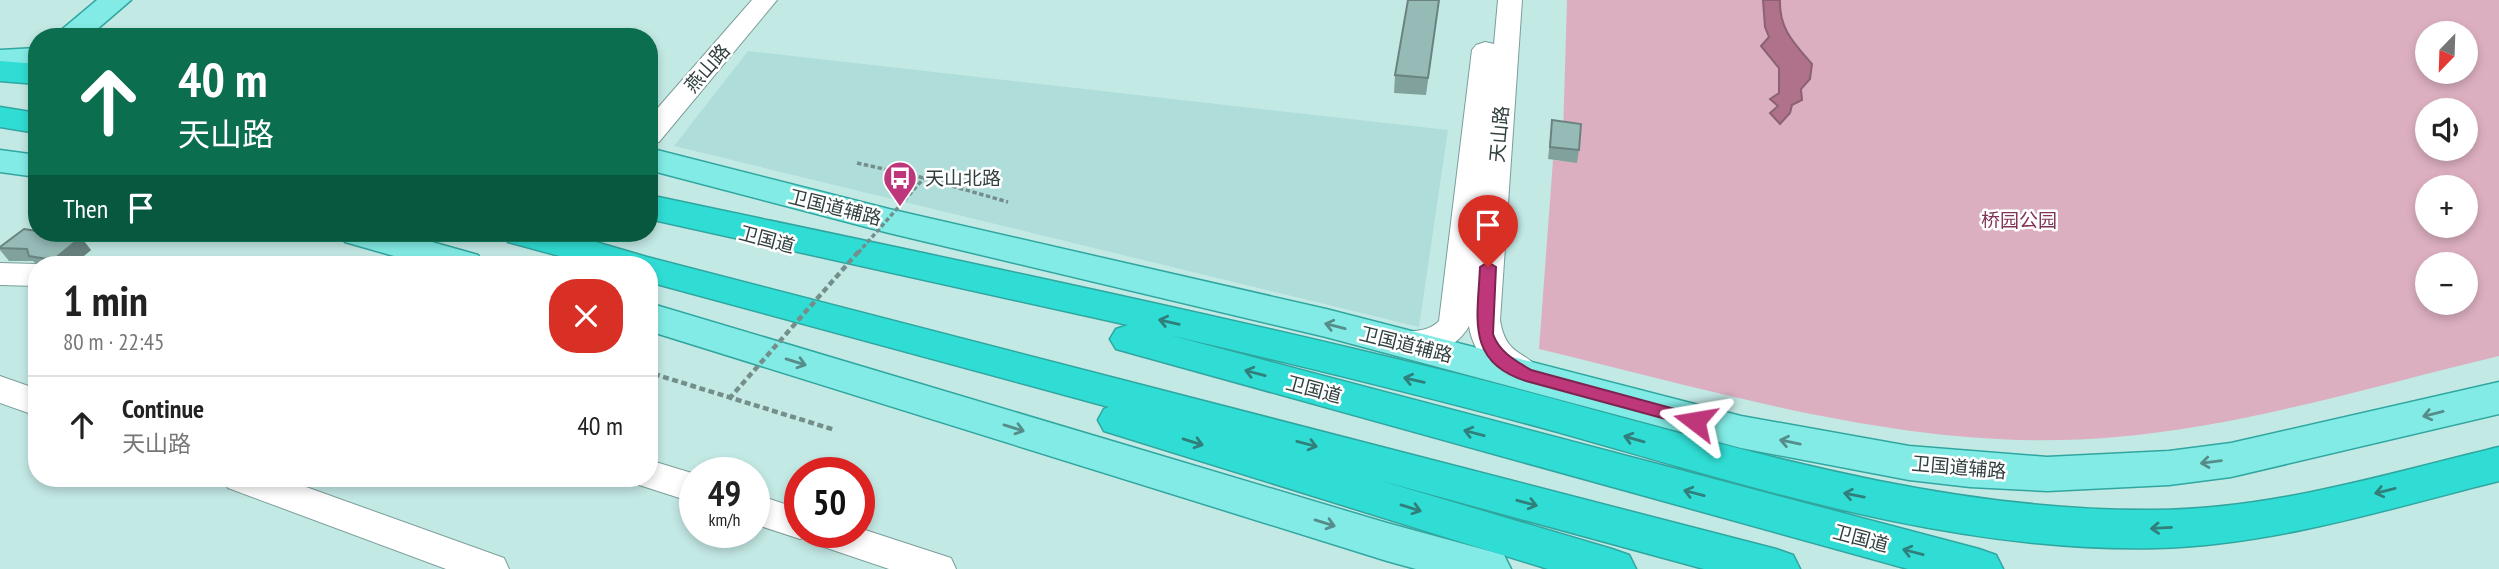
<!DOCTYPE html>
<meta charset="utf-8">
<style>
:root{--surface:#fff;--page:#f2f2f2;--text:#222;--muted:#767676;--line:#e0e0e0}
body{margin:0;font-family:"PT Sans Narrow","Noto Sans SC",sans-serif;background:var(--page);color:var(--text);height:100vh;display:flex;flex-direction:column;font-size:26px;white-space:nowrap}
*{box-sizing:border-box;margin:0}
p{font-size:23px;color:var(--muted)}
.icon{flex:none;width:38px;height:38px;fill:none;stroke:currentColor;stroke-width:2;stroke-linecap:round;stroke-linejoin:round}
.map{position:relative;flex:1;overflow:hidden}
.drawer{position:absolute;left:28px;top:256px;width:630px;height:231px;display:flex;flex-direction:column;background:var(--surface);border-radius:28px;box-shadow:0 4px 10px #0003}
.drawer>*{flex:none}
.guide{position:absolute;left:28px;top:28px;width:630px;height:214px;border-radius:28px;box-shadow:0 4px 10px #0003;background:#0b6e4f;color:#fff;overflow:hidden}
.needle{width:46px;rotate:203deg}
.fabs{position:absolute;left:2415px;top:21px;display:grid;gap:14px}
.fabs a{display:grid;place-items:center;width:63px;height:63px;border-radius:50%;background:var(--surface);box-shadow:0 4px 10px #0003;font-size:35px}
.speed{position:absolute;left:679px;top:457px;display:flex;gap:14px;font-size:35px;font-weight:700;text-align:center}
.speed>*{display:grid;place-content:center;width:91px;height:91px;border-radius:50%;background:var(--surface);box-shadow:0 4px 10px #0003;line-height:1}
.speed small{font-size:18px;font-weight:400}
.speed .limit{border:10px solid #d22;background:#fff;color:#111}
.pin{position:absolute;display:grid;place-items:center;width:60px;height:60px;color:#fff;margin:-72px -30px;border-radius:50% 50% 50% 0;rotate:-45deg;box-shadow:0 0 7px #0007}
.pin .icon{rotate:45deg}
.me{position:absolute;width:77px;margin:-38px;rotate:284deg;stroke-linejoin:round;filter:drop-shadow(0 0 5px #0008)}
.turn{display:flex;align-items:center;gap:24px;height:147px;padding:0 35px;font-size:32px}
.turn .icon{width:91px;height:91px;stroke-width:2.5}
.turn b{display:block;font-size:49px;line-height:60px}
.then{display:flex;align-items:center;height:66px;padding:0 35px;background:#0003;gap:14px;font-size:26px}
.round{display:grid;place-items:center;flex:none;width:74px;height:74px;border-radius:28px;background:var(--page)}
.head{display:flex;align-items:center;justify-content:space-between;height:119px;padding:0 35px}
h1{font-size:42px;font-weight:600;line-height:52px}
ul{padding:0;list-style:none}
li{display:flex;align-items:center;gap:21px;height:98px;padding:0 35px;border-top:2px solid var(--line)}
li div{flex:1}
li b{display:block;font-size:26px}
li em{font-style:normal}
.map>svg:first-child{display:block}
</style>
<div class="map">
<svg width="2499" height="569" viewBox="0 0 2499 569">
<rect width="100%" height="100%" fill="#c3e9e5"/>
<!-- built -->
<path fill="#afddd9" d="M 748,51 L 1448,130 L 1419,327 L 674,146 Z"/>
<!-- green -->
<path fill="#dcafc0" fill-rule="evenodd" d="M 1567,0 L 2499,0 L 2499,356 C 2373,386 2245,426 2116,437 C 1920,455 1728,394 1539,349 L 1553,160 L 1577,162 L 1563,135 ZM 2427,33 L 2466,33 L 2466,72 L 2427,72 ZM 2427,110 L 2466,110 L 2466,149 L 2427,149 ZM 2427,187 L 2466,187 L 2466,226 L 2427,226 ZM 2427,264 L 2466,264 L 2466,303 L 2427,303 Z"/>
<!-- water -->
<path fill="#b0718b" stroke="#8a6274" stroke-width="2" d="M 1763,0 L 1780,0 C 1779,29 1794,43 1812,64 L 1810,79 L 1801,89 L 1802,100 L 1792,105 L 1790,113 L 1780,124 L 1770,113 L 1778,106 L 1770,99 L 1779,93 L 1779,68 L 1761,46 L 1769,37 L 1765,27 Z"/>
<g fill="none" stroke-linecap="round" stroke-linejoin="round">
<!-- minor casing -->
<g stroke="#7a9e9a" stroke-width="2">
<g id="minor">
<path d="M 752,0 L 777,0 L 659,142 L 649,144 L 649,118 Z"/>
<path d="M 1498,0 L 1522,0 L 1500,320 C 1506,359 1528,349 1543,375 L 1538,384 C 1505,394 1473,356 1469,326 C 1453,354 1419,360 1389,351 L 1385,343 L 1389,335 C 1407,329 1425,335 1439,321 L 1472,50 L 1476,45 L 1485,42 L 1494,44 Z"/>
<path d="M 0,263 L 37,264 L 37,286 L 0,285 Z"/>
<path d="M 0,376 L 37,389 L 37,416 L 0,403 Z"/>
<path d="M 649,460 L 695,474 L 695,503 L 636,484 L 633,478 L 649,478 Z"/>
<path d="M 223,478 L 281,478 L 504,558 L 509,569 L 446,569 L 228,488 Z"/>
<path d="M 754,494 L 800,509 L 800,532 L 859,532 L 859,528 L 951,558 L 956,569 L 889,569 L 812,543 L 808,536 L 800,539 L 754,524 Z"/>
</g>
</g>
<!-- major casing -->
<g stroke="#30a6a0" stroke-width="3">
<g id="major">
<path d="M 97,0 L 131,0 L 88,37 L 53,37 Z"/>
<path d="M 37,48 L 37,66 L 0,70 L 0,50 Z"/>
<path d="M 649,148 L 889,209 L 1326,309 L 1741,416 L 1909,446 L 2047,457 L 2169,451 L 2231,443 L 2499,382 L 2499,414 L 2231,477 L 2169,485 L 2047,491 L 1970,487 L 1909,480 L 1741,448 L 1326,337 L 889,233 L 649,170 Z"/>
<path d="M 0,150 L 37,155 L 37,177 L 0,172 Z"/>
<path d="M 340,233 L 400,233 L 478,255 L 484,264 L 422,264 L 345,242 Z"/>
<path d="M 649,303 L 1387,523 L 1504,555 L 1511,569 L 1416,569 L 1387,561 L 649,331 Z"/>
</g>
</g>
<!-- highway casing -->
<g stroke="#30a6a0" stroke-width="3">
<g id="highway">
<path d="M 0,61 L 37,64 L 37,84 L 0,81 Z"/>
<path d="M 0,107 L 37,113 L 37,133 L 0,127 Z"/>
<path d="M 649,195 C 922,253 1195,309 1466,376 C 1692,433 1918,512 2154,510 C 2271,510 2386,474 2499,447 L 2499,481 C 2387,509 2274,545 2157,548 C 1951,553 1750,486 1554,431 C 1426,396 1298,365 1169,335 L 1979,549 L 1996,555 L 2003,569 L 1908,569 L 1116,349 L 1110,339 L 1116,329 L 1128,325 L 649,219 Z"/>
<path d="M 503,233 L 565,233 L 647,257 L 1776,549 L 1793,555 L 1800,569 L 1704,569 L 1378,480 L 1612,549 L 1629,555 L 1636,569 L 1548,569 L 1104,431 L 1098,420 L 1104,409 L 1109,407 L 649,282 L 649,264 L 589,264 L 508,242 Z"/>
</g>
</g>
<!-- path-far1 -->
<path stroke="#748e8c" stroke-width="3.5" stroke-dasharray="4.5 2.5" stroke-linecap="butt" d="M 857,163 L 924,178 L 1008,202"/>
<!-- path -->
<path stroke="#748e8c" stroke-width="4.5" stroke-dasharray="6 3.5" stroke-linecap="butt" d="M 654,374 L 835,430"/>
<!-- minor -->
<use href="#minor" fill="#fff" fill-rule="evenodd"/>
<!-- major -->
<use href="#major" fill="#83ebe5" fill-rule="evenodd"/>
<!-- highway -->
<use href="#highway" fill="#30ddd4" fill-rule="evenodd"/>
<!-- path-bridge-far1 -->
<path stroke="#748e8c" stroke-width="3.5" stroke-dasharray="4.5 2.5" stroke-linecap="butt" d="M 858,253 L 924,178"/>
<!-- path-bridge -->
<path stroke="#748e8c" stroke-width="4.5" stroke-dasharray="6 3.5" stroke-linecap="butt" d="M 729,399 L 859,251"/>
</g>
<!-- wall -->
<g fill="#81a19d">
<path d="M 1439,0 L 1426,95 L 1394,93 L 1395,75 Z"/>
<path d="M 1552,120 L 1579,150 L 1577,163 L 1548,159 Z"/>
<path d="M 0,247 L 91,250 L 74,264 L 37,264 L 37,265 L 33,261 L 9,261 L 0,250 Z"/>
</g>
<!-- shaded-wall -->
<path fill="#698380" d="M 81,237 L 91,250 L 74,264 L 57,264 L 53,260 Z"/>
<!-- building -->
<g fill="#96bbb7" stroke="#698380" stroke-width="2">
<path d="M 1408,0 L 1439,0 L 1428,78 L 1395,75 Z"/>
<path d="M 1552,120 L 1581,124 L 1579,150 L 1550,147 Z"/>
<path d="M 24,229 L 37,231 L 37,233 L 51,233 L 81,237 L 53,260 L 29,256 L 27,249 L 0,248 L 0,247 Z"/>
</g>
<!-- one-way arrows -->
<defs><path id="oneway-shaft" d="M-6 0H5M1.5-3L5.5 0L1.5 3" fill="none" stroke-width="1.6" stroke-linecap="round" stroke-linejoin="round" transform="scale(1.75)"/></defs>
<g stroke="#317f7b">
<use href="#oneway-shaft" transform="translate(1169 322) rotate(-167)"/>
<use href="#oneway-shaft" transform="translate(1255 373) rotate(-165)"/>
<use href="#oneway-shaft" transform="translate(1414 380) rotate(-167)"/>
<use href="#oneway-shaft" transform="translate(1474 433) rotate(-165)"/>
<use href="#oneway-shaft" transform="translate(1634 439) rotate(-164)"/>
<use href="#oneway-shaft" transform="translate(1193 442) rotate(17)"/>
<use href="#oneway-shaft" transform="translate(1307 444) rotate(15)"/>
<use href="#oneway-shaft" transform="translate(2385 491) rotate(166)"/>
<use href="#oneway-shaft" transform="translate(1694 493) rotate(-165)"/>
<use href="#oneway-shaft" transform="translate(1854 495) rotate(-169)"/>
<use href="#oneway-shaft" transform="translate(1527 503) rotate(15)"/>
<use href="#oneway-shaft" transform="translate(1411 508) rotate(17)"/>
<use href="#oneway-shaft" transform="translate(2161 528) rotate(177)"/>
<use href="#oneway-shaft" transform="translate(1913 552) rotate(-165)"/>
</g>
<g stroke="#568d8a">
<use href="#oneway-shaft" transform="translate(1335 326) rotate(-166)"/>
<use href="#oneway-shaft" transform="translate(796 362) rotate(17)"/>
<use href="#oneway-shaft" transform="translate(2433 414) rotate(166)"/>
<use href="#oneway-shaft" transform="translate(1014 428) rotate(17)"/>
<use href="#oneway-shaft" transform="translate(1790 442) rotate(-168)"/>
<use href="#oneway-shaft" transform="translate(2211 462) rotate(173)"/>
<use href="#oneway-shaft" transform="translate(1325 523) rotate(17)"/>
</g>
<!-- route -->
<path fill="#bd377a" stroke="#7b244f" stroke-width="2" d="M 1488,262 L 1496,267 L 1493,334 C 1499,352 1516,361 1531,370 L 1701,416 L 1704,421 L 1701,425 L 1695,427 L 1526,381 C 1465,362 1478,317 1480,267 Z"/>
<!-- icons -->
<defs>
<g id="bus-pin" transform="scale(1.75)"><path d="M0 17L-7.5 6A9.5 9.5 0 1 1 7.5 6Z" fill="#bd377a" stroke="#fff"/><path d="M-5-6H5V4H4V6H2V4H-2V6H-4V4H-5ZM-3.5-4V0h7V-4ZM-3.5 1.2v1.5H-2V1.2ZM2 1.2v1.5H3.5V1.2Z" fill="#fff"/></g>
</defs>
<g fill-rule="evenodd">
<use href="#bus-pin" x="900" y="178"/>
</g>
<g text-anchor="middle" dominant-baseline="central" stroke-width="5" stroke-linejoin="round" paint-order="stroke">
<!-- street labels -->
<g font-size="19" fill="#31403f" stroke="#fff">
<text transform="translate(707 68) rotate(-49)">燕山路</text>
<text transform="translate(1499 134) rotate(-85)">天山路</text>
<text transform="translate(835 207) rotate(14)">卫国道辅路</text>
<text transform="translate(767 239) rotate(15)">卫国道</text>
<text transform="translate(1406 344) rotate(14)">卫国道辅路</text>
<text transform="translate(1314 389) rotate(15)">卫国道</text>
<text transform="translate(1959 467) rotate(5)">卫国道辅路</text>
<text transform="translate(1861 538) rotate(15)">卫国道</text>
</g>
<!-- poi labels -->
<g font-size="19" fill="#31403f" stroke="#fff" text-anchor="start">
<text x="925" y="178">天山北路</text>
</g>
<!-- park labels -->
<g font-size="19" fill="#813357" stroke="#fff">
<text x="2019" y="220">桥园公园</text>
</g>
</g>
</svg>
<div class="fabs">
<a><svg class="needle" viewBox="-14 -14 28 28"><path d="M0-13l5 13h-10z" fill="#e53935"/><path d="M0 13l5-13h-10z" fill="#767676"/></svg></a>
<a><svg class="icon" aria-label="sound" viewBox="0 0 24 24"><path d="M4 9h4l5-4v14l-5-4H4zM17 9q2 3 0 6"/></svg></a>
<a>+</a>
<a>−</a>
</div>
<div class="speed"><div>49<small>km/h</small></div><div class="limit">50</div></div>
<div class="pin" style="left:1488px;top:267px;background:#d93025"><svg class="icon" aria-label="arrive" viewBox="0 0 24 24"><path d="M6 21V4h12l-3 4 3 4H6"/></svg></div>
<svg class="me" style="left:1695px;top:421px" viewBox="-20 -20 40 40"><path d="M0-17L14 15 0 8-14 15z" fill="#bd377a" stroke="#fff" stroke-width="4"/></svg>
<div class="guide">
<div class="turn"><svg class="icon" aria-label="ahead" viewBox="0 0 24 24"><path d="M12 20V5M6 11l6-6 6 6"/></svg><div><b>40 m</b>天山路</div></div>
<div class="then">Then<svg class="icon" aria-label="arrive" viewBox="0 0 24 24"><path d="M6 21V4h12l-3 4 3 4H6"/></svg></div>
</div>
<section class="drawer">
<div class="head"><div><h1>1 min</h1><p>80 m · 22:45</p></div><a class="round" style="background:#d93025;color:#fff"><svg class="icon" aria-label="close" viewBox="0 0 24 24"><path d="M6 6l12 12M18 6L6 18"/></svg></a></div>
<ul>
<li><svg class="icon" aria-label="ahead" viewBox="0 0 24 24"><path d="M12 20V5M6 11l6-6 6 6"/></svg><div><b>Continue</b><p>天山路</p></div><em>40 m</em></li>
</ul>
</section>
</div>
